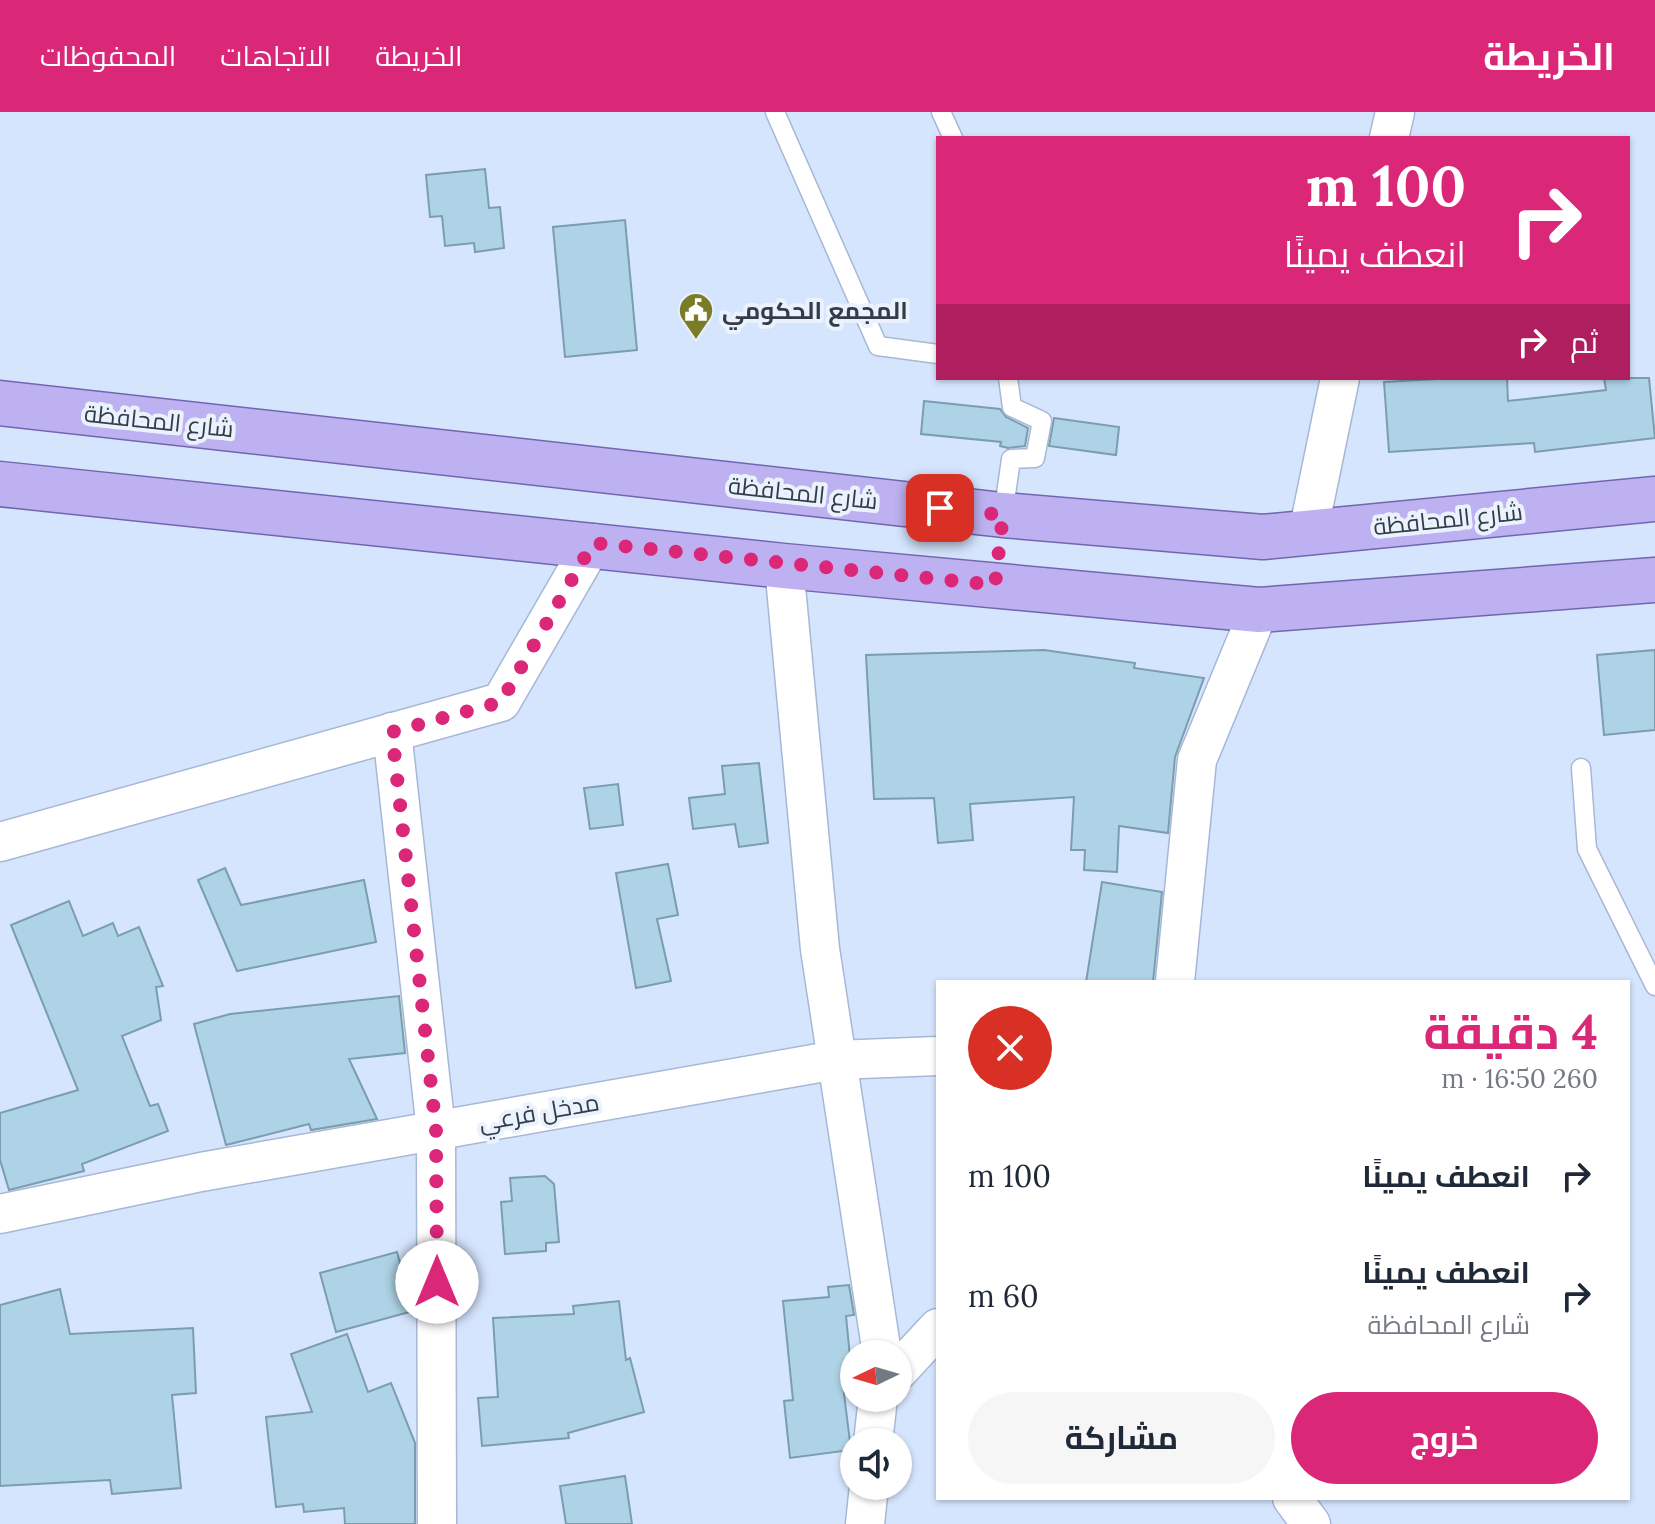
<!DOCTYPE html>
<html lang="ar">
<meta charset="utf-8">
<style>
:root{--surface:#fff;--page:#f6f6f7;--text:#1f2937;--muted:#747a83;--accent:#db2777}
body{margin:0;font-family:Lora,Cairo,serif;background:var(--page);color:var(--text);direction:rtl;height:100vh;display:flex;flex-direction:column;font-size:30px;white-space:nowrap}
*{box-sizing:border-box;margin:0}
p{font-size:26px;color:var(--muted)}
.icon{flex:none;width:44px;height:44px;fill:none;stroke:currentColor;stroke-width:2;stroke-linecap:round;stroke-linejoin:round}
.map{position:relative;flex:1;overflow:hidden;direction:ltr}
.sheet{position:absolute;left:936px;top:868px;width:694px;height:520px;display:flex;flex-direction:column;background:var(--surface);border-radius:0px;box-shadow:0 2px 6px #0004;direction:rtl}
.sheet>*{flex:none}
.guide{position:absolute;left:936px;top:24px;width:694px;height:244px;border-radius:0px;box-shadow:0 2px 6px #0004;direction:rtl;background:#db2777;color:#fff;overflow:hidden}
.needle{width:52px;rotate:265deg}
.fabs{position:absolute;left:840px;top:1228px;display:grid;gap:16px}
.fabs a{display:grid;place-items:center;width:72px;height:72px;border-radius:50%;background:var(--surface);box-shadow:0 2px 6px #0004;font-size:40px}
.pin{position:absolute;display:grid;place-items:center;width:68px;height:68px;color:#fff;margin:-34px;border-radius:16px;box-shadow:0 4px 12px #0006}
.me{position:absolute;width:88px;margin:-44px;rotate:0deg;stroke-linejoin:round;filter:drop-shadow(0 0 6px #0008)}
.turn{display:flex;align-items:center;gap:28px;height:168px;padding:0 32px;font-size:36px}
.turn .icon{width:104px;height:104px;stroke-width:2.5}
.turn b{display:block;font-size:56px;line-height:68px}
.then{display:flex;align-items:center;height:76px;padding:0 32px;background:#0003;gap:16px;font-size:30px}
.round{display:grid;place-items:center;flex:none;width:84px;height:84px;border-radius:42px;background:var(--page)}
.headline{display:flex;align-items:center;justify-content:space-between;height:136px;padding:0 32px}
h1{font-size:48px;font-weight:700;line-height:60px;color:var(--accent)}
.action{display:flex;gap:16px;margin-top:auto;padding:16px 32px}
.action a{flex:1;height:92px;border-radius:48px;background:var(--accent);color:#fff;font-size:32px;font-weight:700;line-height:92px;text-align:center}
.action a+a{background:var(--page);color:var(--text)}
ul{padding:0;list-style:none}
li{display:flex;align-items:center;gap:24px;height:120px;padding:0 32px}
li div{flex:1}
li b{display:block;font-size:30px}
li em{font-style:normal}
header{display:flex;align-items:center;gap:48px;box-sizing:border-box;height:112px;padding:0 40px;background:var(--accent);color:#fff}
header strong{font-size:38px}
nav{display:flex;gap:44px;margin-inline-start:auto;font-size:28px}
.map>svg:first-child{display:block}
</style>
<header>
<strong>الخريطة</strong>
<nav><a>الخريطة</a><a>الاتجاهات</a><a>المحفوظات</a></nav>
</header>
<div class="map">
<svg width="1655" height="1412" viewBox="0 0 1655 1412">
<rect width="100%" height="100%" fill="#d6e5fe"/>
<!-- building -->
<g fill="#aed3e6" stroke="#7a9daf" stroke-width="2">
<path d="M 485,57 L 489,96 L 500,95 L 504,136 L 475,140 L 474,131 L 445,134 L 442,104 L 430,105 L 426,63 Z"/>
<path d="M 625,108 L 637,238 L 565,245 L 553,115 Z"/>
<path d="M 1455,266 L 1507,266 L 1508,289 L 1606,278 L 1604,266 L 1649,266 L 1655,326 L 1535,340 L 1534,331 L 1389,340 L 1384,270 Z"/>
<path d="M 924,289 L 1000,297 L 1006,305 L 1028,316 L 1025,334 L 1008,336 L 1000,334 L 1001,330 L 921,322 Z"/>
<path d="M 1054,306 L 1119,315 L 1116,343 L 1049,334 Z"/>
<path d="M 1044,538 L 1135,551 L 1134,556 L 1204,566 L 1175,645 L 1168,721 L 1119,714 L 1117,760 L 1084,758 L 1085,738 L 1071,738 L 1074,685 L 970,692 L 973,728 L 938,731 L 934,686 L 874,687 L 866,543 Z"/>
<path d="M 1655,538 L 1655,618 L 1604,623 L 1597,543 Z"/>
<path d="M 759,651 L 768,731 L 739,735 L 735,712 L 693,717 L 689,686 L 725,682 L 722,654 Z"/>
<path d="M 618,672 L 623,713 L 590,717 L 584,676 Z"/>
<path d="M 668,752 L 678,803 L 657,807 L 671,869 L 636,876 L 616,761 Z"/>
<path d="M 225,756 L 241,793 L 364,768 L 376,830 L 237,859 L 198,768 Z"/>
<path d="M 1102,770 L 1162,780 L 1153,870 L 1086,870 Z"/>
<path d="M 69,789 L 83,824 L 113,811 L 118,824 L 139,815 L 163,874 L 156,875 L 161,908 L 122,924 L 150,994 L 158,992 L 168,1019 L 82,1052 L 84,1059 L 9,1078 L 0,1048 L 0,1001 L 78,978 L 11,813 Z"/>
<path d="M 399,884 L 405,941 L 349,947 L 377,1007 L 311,1018 L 309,1012 L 226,1033 L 194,912 L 230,902 Z"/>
<path d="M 545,1064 L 554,1072 L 559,1130 L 546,1131 L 546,1139 L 505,1142 L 501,1090 L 512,1089 L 510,1066 Z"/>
<path d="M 397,1140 L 413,1199 L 336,1220 L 320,1161 Z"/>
<path d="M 849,1173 L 854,1203 L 846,1204 L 852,1265 L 842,1266 L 851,1338 L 790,1346 L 784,1289 L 793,1288 L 783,1189 L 829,1185 L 828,1175 Z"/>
<path d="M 60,1177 L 70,1222 L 193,1216 L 196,1281 L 172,1283 L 181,1376 L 112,1382 L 110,1368 L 0,1374 L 0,1193 Z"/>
<path d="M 619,1189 L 626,1248 L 630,1246 L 644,1300 L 568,1321 L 569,1326 L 482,1334 L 478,1286 L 498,1285 L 493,1206 L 574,1202 L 573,1194 Z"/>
<path d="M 347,1222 L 368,1280 L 391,1271 L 415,1331 L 415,1412 L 345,1412 L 344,1396 L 304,1400 L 303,1392 L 276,1395 L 266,1305 L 312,1300 L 291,1242 Z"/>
<path d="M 625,1364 L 632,1412 L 566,1412 L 560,1374 Z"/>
</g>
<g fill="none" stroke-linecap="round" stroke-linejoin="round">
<!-- service casing -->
<g stroke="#a6b8d6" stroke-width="21">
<g id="service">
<path d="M 775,0 L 878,234 L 938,242"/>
<path d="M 941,0 L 953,26"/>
<path d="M 1003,403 L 1011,347 L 1035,346 L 1042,309 L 1012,295 L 1008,266"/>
<path d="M 1581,656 L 1587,737 L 1655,874"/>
</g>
</g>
<!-- minor casing -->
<g stroke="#a6b8d6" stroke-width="41">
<g id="minor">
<path d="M 1389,26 L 1395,0"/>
<path d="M 1308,421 L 1340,266"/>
<path d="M 784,454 L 820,837 L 882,1242"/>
<path d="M 392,620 L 436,1018 L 437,1412"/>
<path d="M 0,730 L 501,590 L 593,431"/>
<path d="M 1175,870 L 1197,648 L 1259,498"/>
<path d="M 0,1102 L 201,1060 L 836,948 L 938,944"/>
<path d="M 898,1259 L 938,1216"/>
<path d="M 873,1330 L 878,1286"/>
<path d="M 1292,1386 L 1311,1412"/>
<path d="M 865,1412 L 869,1374"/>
</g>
</g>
<!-- primary casing -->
<g stroke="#7166b0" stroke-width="47">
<g id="primary">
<path d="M 0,291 L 1003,403 L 1263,425 L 1655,387"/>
<path d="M 0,372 L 784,454 L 1259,498 L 1655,468"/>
</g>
</g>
<!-- service -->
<use href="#service" stroke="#fff" stroke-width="18"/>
<!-- minor -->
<use href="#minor" stroke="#fff" stroke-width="38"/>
<!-- primary -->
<use href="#primary" stroke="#beb1f1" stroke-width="44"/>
</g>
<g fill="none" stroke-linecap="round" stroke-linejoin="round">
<!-- route -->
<path stroke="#db2777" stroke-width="14" stroke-dasharray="0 25.2" d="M 437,1170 L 436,1018 L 392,620 L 501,590 L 593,431 L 995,473 L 1003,403 L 940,396"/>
</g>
<!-- icons -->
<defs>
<g id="civic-pin" transform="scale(1.8)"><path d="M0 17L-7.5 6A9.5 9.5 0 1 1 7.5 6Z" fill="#7b7d26" stroke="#eaf2fe"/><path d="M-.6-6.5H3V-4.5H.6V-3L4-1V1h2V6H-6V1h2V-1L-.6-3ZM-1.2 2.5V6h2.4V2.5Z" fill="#fff"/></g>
</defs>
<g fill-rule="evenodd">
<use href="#civic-pin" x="696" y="198"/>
</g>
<g text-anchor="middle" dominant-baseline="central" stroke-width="8" stroke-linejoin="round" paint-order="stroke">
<!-- poi labels -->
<g font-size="24" font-weight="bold" fill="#343c48" stroke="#eaf2fe" text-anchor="start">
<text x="722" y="198">المجمع الحكومي</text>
</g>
<!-- street labels -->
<g font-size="24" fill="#343c48" stroke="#eaf2fe">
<text transform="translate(159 309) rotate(6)">شارع المحافظة</text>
<text transform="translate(803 381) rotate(6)">شارع المحافظة</text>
<text transform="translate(1448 407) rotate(-6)">شارع المحافظة</text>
<text transform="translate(539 1000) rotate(-10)">مدخل فرعي</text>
</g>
</g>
</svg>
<div class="fabs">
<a><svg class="needle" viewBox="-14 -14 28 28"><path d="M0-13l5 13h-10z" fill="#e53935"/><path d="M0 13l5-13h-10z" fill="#747a83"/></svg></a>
<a><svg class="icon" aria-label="sound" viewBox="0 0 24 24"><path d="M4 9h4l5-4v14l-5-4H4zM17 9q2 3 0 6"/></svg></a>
</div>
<div class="pin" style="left:940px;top:396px;background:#d93025"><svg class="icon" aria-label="arrive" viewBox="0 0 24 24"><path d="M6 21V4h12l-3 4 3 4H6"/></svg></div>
<svg class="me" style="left:437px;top:1170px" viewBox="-20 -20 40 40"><circle r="19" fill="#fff"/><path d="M0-13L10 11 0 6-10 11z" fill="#db2777"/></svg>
<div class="guide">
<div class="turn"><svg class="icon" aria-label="right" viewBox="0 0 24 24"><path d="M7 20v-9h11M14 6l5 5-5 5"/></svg><div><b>100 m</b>انعطف يمينًا</div></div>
<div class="then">ثم<svg class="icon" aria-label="right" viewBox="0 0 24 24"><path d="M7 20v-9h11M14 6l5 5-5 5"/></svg></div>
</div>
<section class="sheet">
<div class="headline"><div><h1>4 دقيقة</h1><p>260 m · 16:50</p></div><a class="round" style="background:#d93025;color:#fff"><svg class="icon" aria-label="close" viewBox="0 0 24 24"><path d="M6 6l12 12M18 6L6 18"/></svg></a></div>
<ul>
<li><svg class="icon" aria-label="right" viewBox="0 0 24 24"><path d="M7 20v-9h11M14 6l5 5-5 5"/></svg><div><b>انعطف يمينًا</b></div><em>100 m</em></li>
<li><svg class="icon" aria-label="right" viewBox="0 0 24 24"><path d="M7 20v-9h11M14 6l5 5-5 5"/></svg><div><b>انعطف يمينًا</b><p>شارع المحافظة</p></div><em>60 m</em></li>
</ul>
<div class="action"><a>خروج</a><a>مشاركة</a></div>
</section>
</div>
